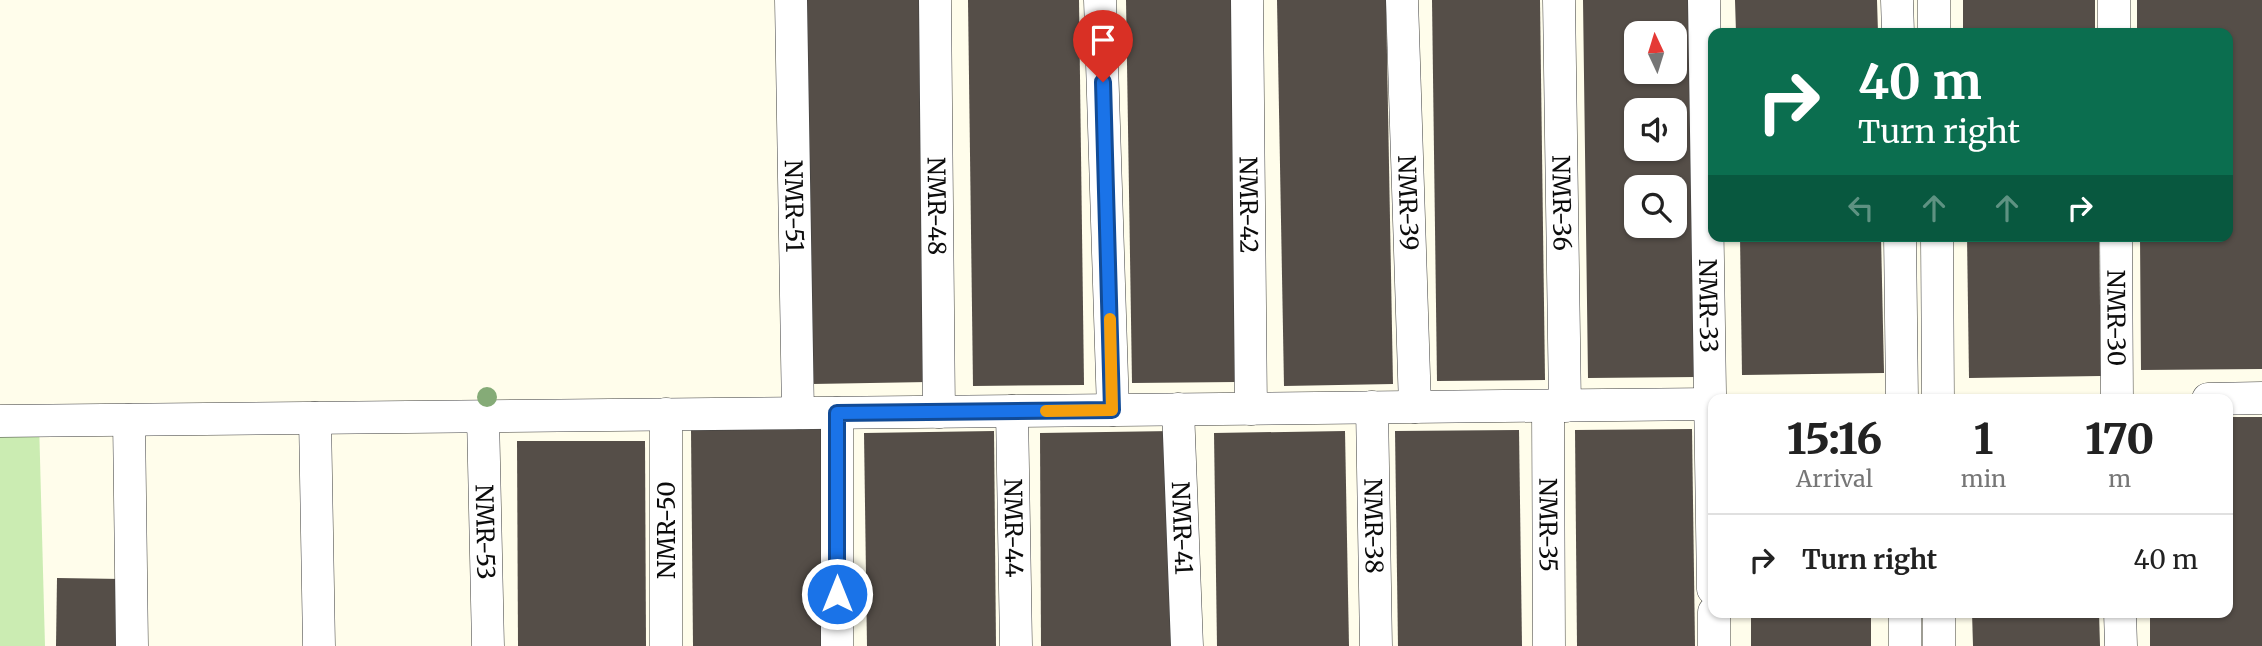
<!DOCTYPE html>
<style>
:root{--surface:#fff;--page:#f2f2f2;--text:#222;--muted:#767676;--line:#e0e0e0}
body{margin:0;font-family:Merriweather,serif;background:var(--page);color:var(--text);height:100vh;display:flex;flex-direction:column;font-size:26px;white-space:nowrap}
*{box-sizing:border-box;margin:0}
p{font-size:23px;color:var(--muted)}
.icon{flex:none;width:38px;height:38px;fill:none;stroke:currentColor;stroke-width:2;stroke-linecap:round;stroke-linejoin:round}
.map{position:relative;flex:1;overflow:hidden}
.drawer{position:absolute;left:1708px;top:394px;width:525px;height:224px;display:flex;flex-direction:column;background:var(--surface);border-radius:14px;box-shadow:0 2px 5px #0004}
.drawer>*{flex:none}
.guide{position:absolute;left:1708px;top:28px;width:525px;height:214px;border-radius:14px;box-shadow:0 2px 5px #0004;background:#0b6e4f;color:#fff;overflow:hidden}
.needle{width:46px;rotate:356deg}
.fabs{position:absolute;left:1624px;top:21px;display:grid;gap:14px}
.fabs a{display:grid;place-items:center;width:63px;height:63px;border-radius:14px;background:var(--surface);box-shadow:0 2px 5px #0004;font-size:35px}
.pin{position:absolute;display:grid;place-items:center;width:60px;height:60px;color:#fff;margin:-72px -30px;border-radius:50% 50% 50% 0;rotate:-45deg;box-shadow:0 0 7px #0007}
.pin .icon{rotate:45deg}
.me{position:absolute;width:77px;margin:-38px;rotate:0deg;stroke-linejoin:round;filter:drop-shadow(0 0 5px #0008)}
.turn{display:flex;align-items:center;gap:24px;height:147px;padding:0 35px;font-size:32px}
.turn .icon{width:91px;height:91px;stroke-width:2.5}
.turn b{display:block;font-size:49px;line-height:60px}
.lanes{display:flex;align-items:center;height:66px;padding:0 35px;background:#0003;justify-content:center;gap:35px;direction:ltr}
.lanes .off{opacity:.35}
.eta{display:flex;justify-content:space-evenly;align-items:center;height:119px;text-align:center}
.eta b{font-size:42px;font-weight:800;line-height:49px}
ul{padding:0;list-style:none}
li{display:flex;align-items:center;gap:21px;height:91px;padding:0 35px;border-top:2px solid var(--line)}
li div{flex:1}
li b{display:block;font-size:26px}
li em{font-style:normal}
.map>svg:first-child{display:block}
</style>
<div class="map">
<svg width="2262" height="646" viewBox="0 0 2262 646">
<rect width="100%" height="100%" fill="#fffdeb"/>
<!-- green -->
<path fill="#cbecb2" d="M 0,421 L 39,421 L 45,646 L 0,646 Z"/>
<!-- building -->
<g fill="#554e48" fill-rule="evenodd">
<path d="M 805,0 L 921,0 L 928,382 L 812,384 Z"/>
<path d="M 968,0 L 1079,0 L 1084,385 L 973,386 Z"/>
<path d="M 1126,0 L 1231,0 L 1236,382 L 1132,383 Z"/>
<path d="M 1277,0 L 1386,0 L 1393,384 L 1284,386 Z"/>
<path d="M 1432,0 L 1540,0 L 1545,380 L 1437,381 Z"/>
<path d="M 1583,0 L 1692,0 L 1697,377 L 1588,378 ZM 1636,33 L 1675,33 L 1675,72 L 1636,72 ZM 1636,110 L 1675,110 L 1675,149 L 1636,149 ZM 1636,187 L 1675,187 L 1675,226 L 1636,226 Z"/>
<path d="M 1735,0 L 1877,0 L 1878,33 L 1736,33 Z"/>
<rect x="1963" y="0" width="132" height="33"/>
<path d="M 2137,0 L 2262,0 L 2262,369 L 2141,370 L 2140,236 L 2228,236 L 2228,33 L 2137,33 Z"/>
<path d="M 1740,236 L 1881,236 L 1884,373 L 1742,375 Z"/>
<path d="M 1967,236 L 2099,236 L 2101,376 L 1969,378 Z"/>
<path d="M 2228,417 L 2262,417 L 2262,646 L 2150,646 L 2150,612 L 2228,612 Z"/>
<path d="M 824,429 L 826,646 L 693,646 L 691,430 Z"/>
<path d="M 1692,429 L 1695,646 L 1577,646 L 1575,430 Z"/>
<path d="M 1519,430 L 1522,646 L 1398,646 L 1395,431 Z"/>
<path d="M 994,431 L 996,646 L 867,646 L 864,433 Z"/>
<path d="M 1172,431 L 1174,646 L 1041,646 L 1040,433 Z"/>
<path d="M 1345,431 L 1349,646 L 1217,646 L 1214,433 Z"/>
<path d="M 517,441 L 645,441 L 646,646 L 518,646 Z"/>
<path d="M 57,578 L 122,579 L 122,646 L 56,646 Z"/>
<rect x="1751" y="612" width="120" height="34"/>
<path d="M 1972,612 L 2099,612 L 2100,646 L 1973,646 Z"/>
</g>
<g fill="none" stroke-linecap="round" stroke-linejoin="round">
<!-- street casing -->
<g stroke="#3f3f3f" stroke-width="33">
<g id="street">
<path id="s1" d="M 791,0 L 798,413"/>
<path id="s2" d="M 935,0 L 939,412"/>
<path d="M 1100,0 L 1113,410"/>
<path id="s3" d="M 1247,0 L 1251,409"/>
<path id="s4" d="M 1402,0 L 1415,407"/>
<path id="s5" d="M 1559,0 L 1565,406"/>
<path id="s6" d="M 1704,0 L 1713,589"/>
<path d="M 1897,0 L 1898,33"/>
<path d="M 1934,0 L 1934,33"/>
<path d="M 2114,0 L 2114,33"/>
<path d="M 1900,236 L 1902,399"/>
<path d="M 1937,236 L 1938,399"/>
<path id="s7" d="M 2116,236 L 2117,399"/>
<path d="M 2208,399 L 2262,398"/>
<path id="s8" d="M 1548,406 L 1549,646"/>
<path id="s9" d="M 1372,407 L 1376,646"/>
<path id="s10" d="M 1178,409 L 1187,646"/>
<path id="s11" d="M 1012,411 L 1016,646"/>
<path d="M 837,413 L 837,646"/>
<path id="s12" d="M 483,416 L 488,646"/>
<path d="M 315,418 L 319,646"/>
<path d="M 129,420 L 132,646"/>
<path d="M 0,421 L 1713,404"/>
<path d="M 1714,612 L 1714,646"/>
<path d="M 1905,612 L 1905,646"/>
<path d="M 1939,612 L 1939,646"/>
<path d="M 2120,612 L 2121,646"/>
<path d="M 666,646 L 666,414"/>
</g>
</g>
<!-- street -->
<use href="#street" stroke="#fff" stroke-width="32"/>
</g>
<!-- trees -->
<circle fill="#85ab77" cx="487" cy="397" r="10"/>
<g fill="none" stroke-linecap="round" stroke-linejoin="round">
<!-- route casing -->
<g stroke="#114b97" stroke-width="18">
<path id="route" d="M 837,594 L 837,413 L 1112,410 L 1103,82"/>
</g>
<!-- route -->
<use href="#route" stroke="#1a73e8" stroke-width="12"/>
<!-- slow -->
<path stroke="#f59e0b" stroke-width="12" d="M 1046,411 L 1112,410 L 1110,319"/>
</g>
<g text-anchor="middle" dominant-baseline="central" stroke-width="7" stroke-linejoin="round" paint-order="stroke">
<!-- street labels -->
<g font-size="24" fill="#0c0c0c" stroke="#fff">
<text stroke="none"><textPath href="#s4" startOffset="203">NMR-39</textPath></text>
<text stroke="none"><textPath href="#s5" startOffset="203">NMR-36</textPath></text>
<text stroke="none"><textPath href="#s3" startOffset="205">NMR-42</textPath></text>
<text stroke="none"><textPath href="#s2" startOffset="206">NMR-48</textPath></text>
<text stroke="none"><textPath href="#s1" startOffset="206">NMR-51</textPath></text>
<text stroke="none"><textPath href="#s6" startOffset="306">NMR-33</textPath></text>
<text stroke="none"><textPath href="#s7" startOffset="82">NMR-30</textPath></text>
<text stroke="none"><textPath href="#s8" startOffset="119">NMR-35</textPath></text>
<text stroke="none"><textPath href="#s9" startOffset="119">NMR-38</textPath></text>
<text stroke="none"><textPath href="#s10" startOffset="119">NMR-41</textPath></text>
<text stroke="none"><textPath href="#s11" startOffset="117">NMR-44</textPath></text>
<text transform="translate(666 530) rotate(-90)">NMR-50</text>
<text stroke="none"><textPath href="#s12" startOffset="116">NMR-53</textPath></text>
</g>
</g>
</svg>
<div class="fabs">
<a><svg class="needle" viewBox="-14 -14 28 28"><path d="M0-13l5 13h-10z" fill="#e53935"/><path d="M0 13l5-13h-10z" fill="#767676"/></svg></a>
<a><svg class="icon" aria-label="sound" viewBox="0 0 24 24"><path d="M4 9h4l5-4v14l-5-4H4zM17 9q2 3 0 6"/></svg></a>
<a><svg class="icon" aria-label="search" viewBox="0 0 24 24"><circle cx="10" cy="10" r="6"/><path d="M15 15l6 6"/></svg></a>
</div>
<div class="pin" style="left:1103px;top:82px;background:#d93025"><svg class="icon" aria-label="arrive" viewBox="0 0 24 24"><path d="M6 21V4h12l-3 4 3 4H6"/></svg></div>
<svg class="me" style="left:837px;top:594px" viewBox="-20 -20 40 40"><circle r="17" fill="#1a73e8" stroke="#fff" stroke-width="3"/><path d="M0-11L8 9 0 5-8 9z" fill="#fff"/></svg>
<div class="guide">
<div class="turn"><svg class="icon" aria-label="right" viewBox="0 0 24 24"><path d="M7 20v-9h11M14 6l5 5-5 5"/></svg><div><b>40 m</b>Turn right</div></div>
<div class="lanes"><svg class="icon off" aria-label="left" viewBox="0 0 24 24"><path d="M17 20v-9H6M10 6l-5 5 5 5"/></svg><svg class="icon off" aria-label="ahead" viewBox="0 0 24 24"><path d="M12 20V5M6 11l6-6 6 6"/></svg><svg class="icon off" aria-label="ahead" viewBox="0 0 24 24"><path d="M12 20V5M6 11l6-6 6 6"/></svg><svg class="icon" aria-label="right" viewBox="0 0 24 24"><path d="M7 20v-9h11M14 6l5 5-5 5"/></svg></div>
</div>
<section class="drawer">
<div class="eta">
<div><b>15:16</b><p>Arrival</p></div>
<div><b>1</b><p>min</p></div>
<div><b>170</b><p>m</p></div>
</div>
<ul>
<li><svg class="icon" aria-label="right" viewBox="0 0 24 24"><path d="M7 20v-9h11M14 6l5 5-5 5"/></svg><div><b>Turn right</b></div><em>40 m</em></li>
</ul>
</section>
</div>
